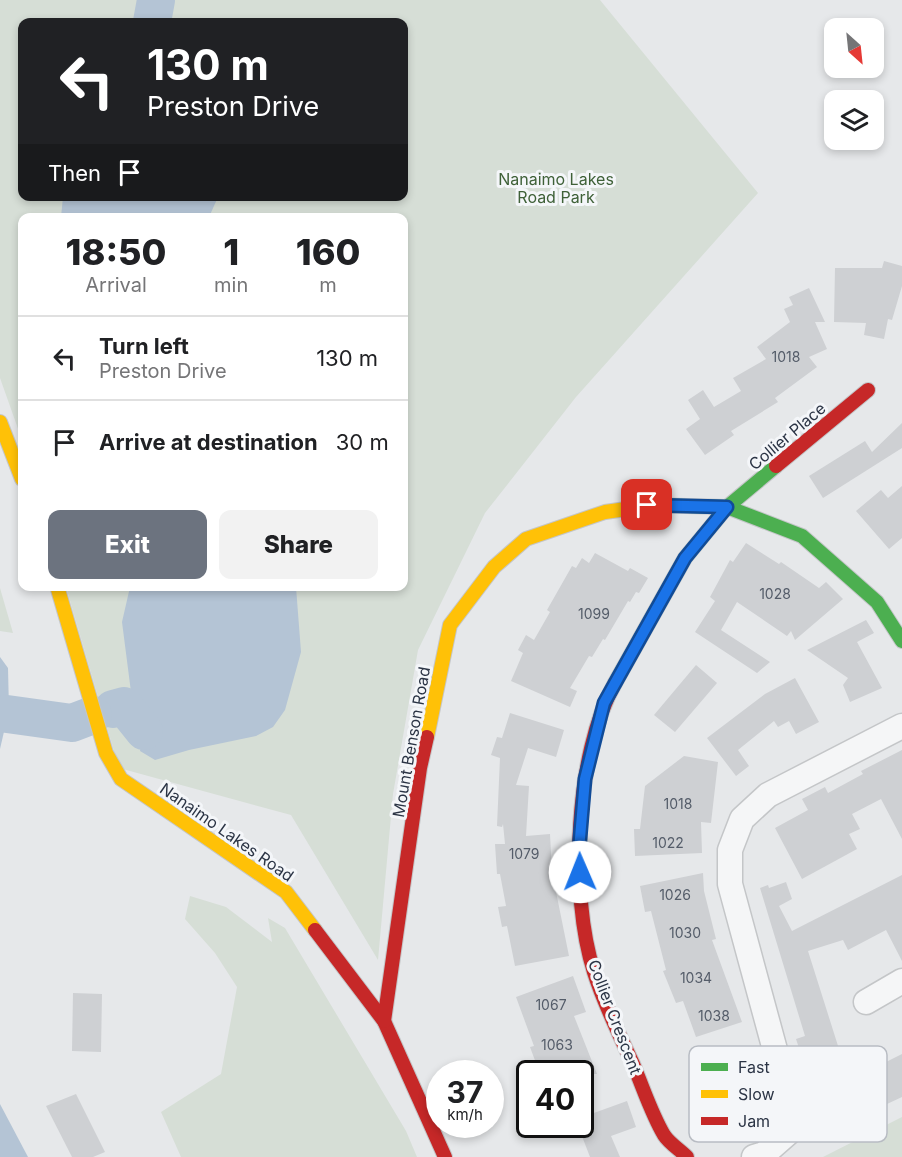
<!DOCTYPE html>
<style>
:root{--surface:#fff;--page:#f2f2f2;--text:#202124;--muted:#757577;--line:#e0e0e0;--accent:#6c737f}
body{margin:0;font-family:Inter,sans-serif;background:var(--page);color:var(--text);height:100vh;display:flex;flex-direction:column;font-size:22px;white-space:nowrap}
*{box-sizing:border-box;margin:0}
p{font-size:20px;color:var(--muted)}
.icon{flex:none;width:33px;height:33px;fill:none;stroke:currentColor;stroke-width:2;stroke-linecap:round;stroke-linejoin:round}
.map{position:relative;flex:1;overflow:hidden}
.sheet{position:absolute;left:18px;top:213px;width:390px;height:378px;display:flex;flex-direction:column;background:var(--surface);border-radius:12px;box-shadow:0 3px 9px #0003}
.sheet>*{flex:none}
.top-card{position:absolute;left:18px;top:18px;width:390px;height:183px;border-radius:12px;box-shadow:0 3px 9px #0003;background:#202124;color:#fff;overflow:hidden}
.needle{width:39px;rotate:153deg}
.tools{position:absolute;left:824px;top:18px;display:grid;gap:12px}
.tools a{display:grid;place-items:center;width:60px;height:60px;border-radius:12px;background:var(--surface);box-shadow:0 3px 9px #0003;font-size:30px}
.speed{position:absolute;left:426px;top:1060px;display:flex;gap:12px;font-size:30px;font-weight:700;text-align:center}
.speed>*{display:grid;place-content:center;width:78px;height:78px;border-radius:50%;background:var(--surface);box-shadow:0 3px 9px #0003;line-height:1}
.speed small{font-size:15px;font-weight:400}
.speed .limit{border:3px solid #111;border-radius:9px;background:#fff;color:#111}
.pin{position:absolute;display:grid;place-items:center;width:51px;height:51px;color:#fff;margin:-26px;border-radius:12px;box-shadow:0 3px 9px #0006}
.me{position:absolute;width:66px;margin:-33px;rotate:359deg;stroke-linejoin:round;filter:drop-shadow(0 0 4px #0008)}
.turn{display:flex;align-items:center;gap:21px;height:126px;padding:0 30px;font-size:27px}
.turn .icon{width:78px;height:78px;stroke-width:2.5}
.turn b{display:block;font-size:42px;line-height:51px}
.then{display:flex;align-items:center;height:57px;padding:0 30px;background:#0003;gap:12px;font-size:22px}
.eta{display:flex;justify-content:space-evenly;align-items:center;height:102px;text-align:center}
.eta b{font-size:36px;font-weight:800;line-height:42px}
.cta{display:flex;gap:12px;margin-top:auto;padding:12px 30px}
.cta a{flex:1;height:69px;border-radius:12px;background:var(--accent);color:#fff;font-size:24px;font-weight:800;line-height:69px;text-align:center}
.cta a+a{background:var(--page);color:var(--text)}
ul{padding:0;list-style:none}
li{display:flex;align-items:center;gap:18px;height:84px;padding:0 30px;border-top:2px solid var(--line)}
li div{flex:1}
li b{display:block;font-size:22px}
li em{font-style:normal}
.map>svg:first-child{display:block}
</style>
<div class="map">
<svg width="902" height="1157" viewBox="0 0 902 1157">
<rect width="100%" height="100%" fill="#e6e8ea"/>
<!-- green -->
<g fill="#d6ded6" fill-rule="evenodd">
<path d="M 0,0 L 600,0 L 758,193 L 576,397 L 485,513 L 418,650 L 393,794 L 378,960 L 291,815 L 119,768 L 66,587 L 404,586 L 404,218 L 22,218 L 22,440 L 0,378 ZM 22,22 L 404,22 L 404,196 L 22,196 Z"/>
<path d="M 0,588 L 13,633 L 0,631 Z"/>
<path d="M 190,896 L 226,907 L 272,942 L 268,918 L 285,928 L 406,1131 L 417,1157 L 181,1157 L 161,1112 L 221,1074 L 237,987 L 215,953 L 185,919 Z"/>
<path d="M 902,1117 L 902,1157 L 823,1157 Z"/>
</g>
<!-- water -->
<g fill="#b4c4d5">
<path d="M 63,197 L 63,196 L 218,197 L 209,217 L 61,217 Z"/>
<path d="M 130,587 L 296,587 L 301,652 L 285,710 L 273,727 L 256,736 L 189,750 L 155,760 L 140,751 L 144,731 L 131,692 L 122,622 Z"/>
<path d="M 0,657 L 8,668 L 9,710 L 0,749 Z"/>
<path d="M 0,1104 L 28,1157 L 0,1157 Z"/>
</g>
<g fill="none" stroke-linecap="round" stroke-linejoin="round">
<!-- river -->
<g stroke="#b4c4d5" stroke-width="38">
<path d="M 152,22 L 156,0"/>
<path d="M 113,709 L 124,706 L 144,731"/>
<path d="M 7,714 L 72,723 L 93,715"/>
</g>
</g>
<!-- building -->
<g fill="#ced0d3">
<path d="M 884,261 L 902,266 L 902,286 L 892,320 L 888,319 L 884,339 L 864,335 L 866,323 L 834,322 L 835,268 L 882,268 Z"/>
<path d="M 809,288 L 825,322 L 815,322 L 827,349 L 809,357 L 817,367 L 775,398 L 778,402 L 731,431 L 734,435 L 705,455 L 686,429 L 700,419 L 688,400 L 703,390 L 714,407 L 741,391 L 733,378 L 766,359 L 757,347 L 790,322 L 784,309 L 793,305 L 789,297 Z"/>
<path d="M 902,423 L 902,448 L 823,498 L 809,476 L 865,441 L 872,452 Z"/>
<path d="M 902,486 L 902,538 L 889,549 L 856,511 L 881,490 L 888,498 Z"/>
<path d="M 746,543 L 779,564 L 781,562 L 819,588 L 826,582 L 843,599 L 795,640 L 791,631 L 787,636 L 737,602 L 721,630 L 770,662 L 757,673 L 695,632 L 715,601 L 710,597 L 730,560 L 733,562 Z"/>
<path d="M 595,553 L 628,571 L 630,568 L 648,578 L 639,593 L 636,592 L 630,602 L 628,601 L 605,640 L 603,639 L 592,657 L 589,656 L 570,688 L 577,691 L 570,707 L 511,681 L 523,653 L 518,650 L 526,635 L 534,640 L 550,612 L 547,610 L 572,566 L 576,568 L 582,558 L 589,563 Z"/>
<path d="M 866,620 L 874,633 L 857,642 L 882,688 L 850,702 L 843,685 L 848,678 L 807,650 Z"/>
<path d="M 696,665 L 717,683 L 675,732 L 654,715 Z"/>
<path d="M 795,678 L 819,722 L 796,734 L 789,721 L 778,727 L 774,721 L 738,750 L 749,766 L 736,776 L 707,738 L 765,694 Z"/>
<path d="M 510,713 L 564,730 L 556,757 L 528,748 L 516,785 L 529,786 L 526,836 L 550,834 L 552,872 L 569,956 L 515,966 L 507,926 L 502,927 L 498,907 L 506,906 L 500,874 L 497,874 L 495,844 L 505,844 L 503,824 L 502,827 L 497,826 L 500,758 L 491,755 L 497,737 L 502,738 Z"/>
<path d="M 902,750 L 902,839 L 881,799 L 852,814 L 860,829 L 849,834 L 857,849 L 802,879 L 775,828 L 808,810 L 802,799 L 825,787 L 828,793 L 863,774 L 861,771 Z"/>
<path d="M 684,756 L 718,762 L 711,823 L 701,822 L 702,853 L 635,856 L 634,829 L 640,829 L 645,786 Z"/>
<path d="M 703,873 L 704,891 L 716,939 L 712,940 L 742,1022 L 696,1037 L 683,1001 L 676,1003 L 663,971 L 666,970 L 651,911 L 645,912 L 640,886 Z"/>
<path d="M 902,875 L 902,961 L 886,930 L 848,950 L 843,940 L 808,951 L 839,1049 L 803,1060 L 796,1039 L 805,1036 L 760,888 L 768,885 L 769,888 L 786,882 L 792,899 L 779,906 L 792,931 Z"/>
<path d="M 573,976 L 586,1012 L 574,1016 L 597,1074 L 540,1074 L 530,1047 L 534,1046 L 516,997 Z"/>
<path d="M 73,993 L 102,994 L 101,1052 L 72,1051 Z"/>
<path d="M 902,1054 L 902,1097 L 887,1104 L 885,1100 L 837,1125 L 822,1094 Z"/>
<path d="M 76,1094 L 105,1152 L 93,1157 L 72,1157 L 46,1106 Z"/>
<path d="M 627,1101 L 636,1127 L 611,1136 L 620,1157 L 590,1157 L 580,1131 L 580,1118 Z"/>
</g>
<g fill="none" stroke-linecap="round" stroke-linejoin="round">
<!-- street casing -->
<g stroke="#c4c6c8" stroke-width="27">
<g id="street">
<path d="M 866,1002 L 902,981"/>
<path d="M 754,1157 L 764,1154 L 789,1132 L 791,1109 L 730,884 L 730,850 L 742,819 L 768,795 L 902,726"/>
</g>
</g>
<!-- fast casing -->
<g stroke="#c4c6c8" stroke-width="16">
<g id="fast">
<path d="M 626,509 L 647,505 L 727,507 L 802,536 L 877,602 L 902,641"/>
<path d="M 615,683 L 685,558 L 727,507 L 776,466"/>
</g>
</g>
<!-- slow casing -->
<g stroke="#c4c6c8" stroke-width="16">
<g id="slow">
<path d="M 0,422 L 22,479"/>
<path d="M 57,586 L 106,753 L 121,779 L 286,892 L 315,930"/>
<path d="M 427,737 L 450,625 L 494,567 L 526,539 L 605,512 L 626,509"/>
</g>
</g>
<!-- jam casing -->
<g stroke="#c4c6c8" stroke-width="16">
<g id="jam">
<path d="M 776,466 L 868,390"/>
<path d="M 615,683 C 575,754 569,894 594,972 C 604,1004 619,1034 633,1064 C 643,1087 651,1113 664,1135 C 669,1143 680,1150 687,1157"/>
<path d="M 315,930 L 384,1021 L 445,1157"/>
<path d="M 384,1021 L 420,768 L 427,737"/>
</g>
</g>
<!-- street -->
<use href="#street" stroke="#f5f6f7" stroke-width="24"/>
<!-- fast -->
<use href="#fast" stroke="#4caf50" stroke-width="14"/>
<!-- slow -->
<use href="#slow" stroke="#ffc107" stroke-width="14"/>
<!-- jam -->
<use href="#jam" stroke="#c62828" stroke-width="14"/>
</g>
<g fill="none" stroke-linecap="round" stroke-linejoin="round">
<!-- route casing -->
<g stroke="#114b97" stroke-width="15">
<path id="route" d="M 580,872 L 579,850 L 585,779 L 604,703 L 685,558 L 727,507 L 647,505"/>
</g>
<!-- route -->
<use href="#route" stroke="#1a73e8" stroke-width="10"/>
</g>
<g text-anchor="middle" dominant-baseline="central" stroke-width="6" stroke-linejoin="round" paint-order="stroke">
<!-- number labels -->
<g font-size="14" fill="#545c69">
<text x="786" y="356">1018</text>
<text x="775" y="593">1028</text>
<text x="594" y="613">1099</text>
<text x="678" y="803">1018</text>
<text x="668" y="842">1022</text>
<text x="524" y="853">1079</text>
<text x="675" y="894">1026</text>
<text x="685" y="932">1030</text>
<text x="696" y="977">1034</text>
<text x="551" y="1004">1067</text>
<text x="714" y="1015">1038</text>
<text x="557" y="1044">1063</text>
</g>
<!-- park labels -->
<g font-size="16" fill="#3f6138" stroke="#f4f6f9">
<text x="556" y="179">Nanaimo Lakes<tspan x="556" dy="18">Road Park</tspan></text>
</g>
<!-- street labels -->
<g font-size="16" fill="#2b3445" stroke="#f4f6f9">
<text transform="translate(787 436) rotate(-40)">Collier Place</text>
<text transform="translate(411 742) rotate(-80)">Mount Benson Road</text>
<text transform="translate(227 832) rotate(35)">Nanaimo Lakes Road</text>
<text transform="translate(615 1017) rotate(69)">Collier Crescent</text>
</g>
</g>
<!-- legend -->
<rect x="689" y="1046" width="198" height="96" rx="9" fill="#f4f6f9" stroke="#b8bcc3" stroke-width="1.5"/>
<rect x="701" y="1063" width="27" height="8" fill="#4caf50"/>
<rect x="701" y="1090" width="27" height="8" fill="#ffc107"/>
<rect x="701" y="1117" width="27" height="8" fill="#c62828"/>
<g font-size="16" fill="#2b3445">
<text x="738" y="1073">Fast</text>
<text x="738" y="1100">Slow</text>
<text x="738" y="1127">Jam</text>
</g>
</svg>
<div class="tools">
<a><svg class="needle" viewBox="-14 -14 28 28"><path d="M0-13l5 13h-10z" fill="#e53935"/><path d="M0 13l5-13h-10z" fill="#757577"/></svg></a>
<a><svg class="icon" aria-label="layers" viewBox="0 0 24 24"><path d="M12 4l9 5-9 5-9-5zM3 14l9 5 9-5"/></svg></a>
</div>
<div class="speed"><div>37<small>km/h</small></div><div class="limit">40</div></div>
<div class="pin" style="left:647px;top:505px;background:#d93025"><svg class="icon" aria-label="arrive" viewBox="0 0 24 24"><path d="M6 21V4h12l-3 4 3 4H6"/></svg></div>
<svg class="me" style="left:580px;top:872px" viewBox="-20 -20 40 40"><circle r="19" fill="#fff"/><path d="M0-13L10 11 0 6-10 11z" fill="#1a73e8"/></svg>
<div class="top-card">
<div class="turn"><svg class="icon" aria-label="left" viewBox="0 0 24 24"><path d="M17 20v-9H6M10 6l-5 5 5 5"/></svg><div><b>130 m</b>Preston Drive</div></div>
<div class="then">Then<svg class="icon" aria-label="arrive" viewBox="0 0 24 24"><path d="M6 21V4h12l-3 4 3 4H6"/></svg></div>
</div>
<section class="sheet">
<div class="eta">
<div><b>18:50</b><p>Arrival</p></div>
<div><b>1</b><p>min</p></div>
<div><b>160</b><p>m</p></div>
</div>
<ul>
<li><svg class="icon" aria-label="left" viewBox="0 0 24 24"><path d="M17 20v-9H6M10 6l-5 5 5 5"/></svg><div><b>Turn left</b><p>Preston Drive</p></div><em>130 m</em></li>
<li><svg class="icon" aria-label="arrive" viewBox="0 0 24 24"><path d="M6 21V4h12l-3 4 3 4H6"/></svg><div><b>Arrive at destination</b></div><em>30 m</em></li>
</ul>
<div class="cta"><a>Exit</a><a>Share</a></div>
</section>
</div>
